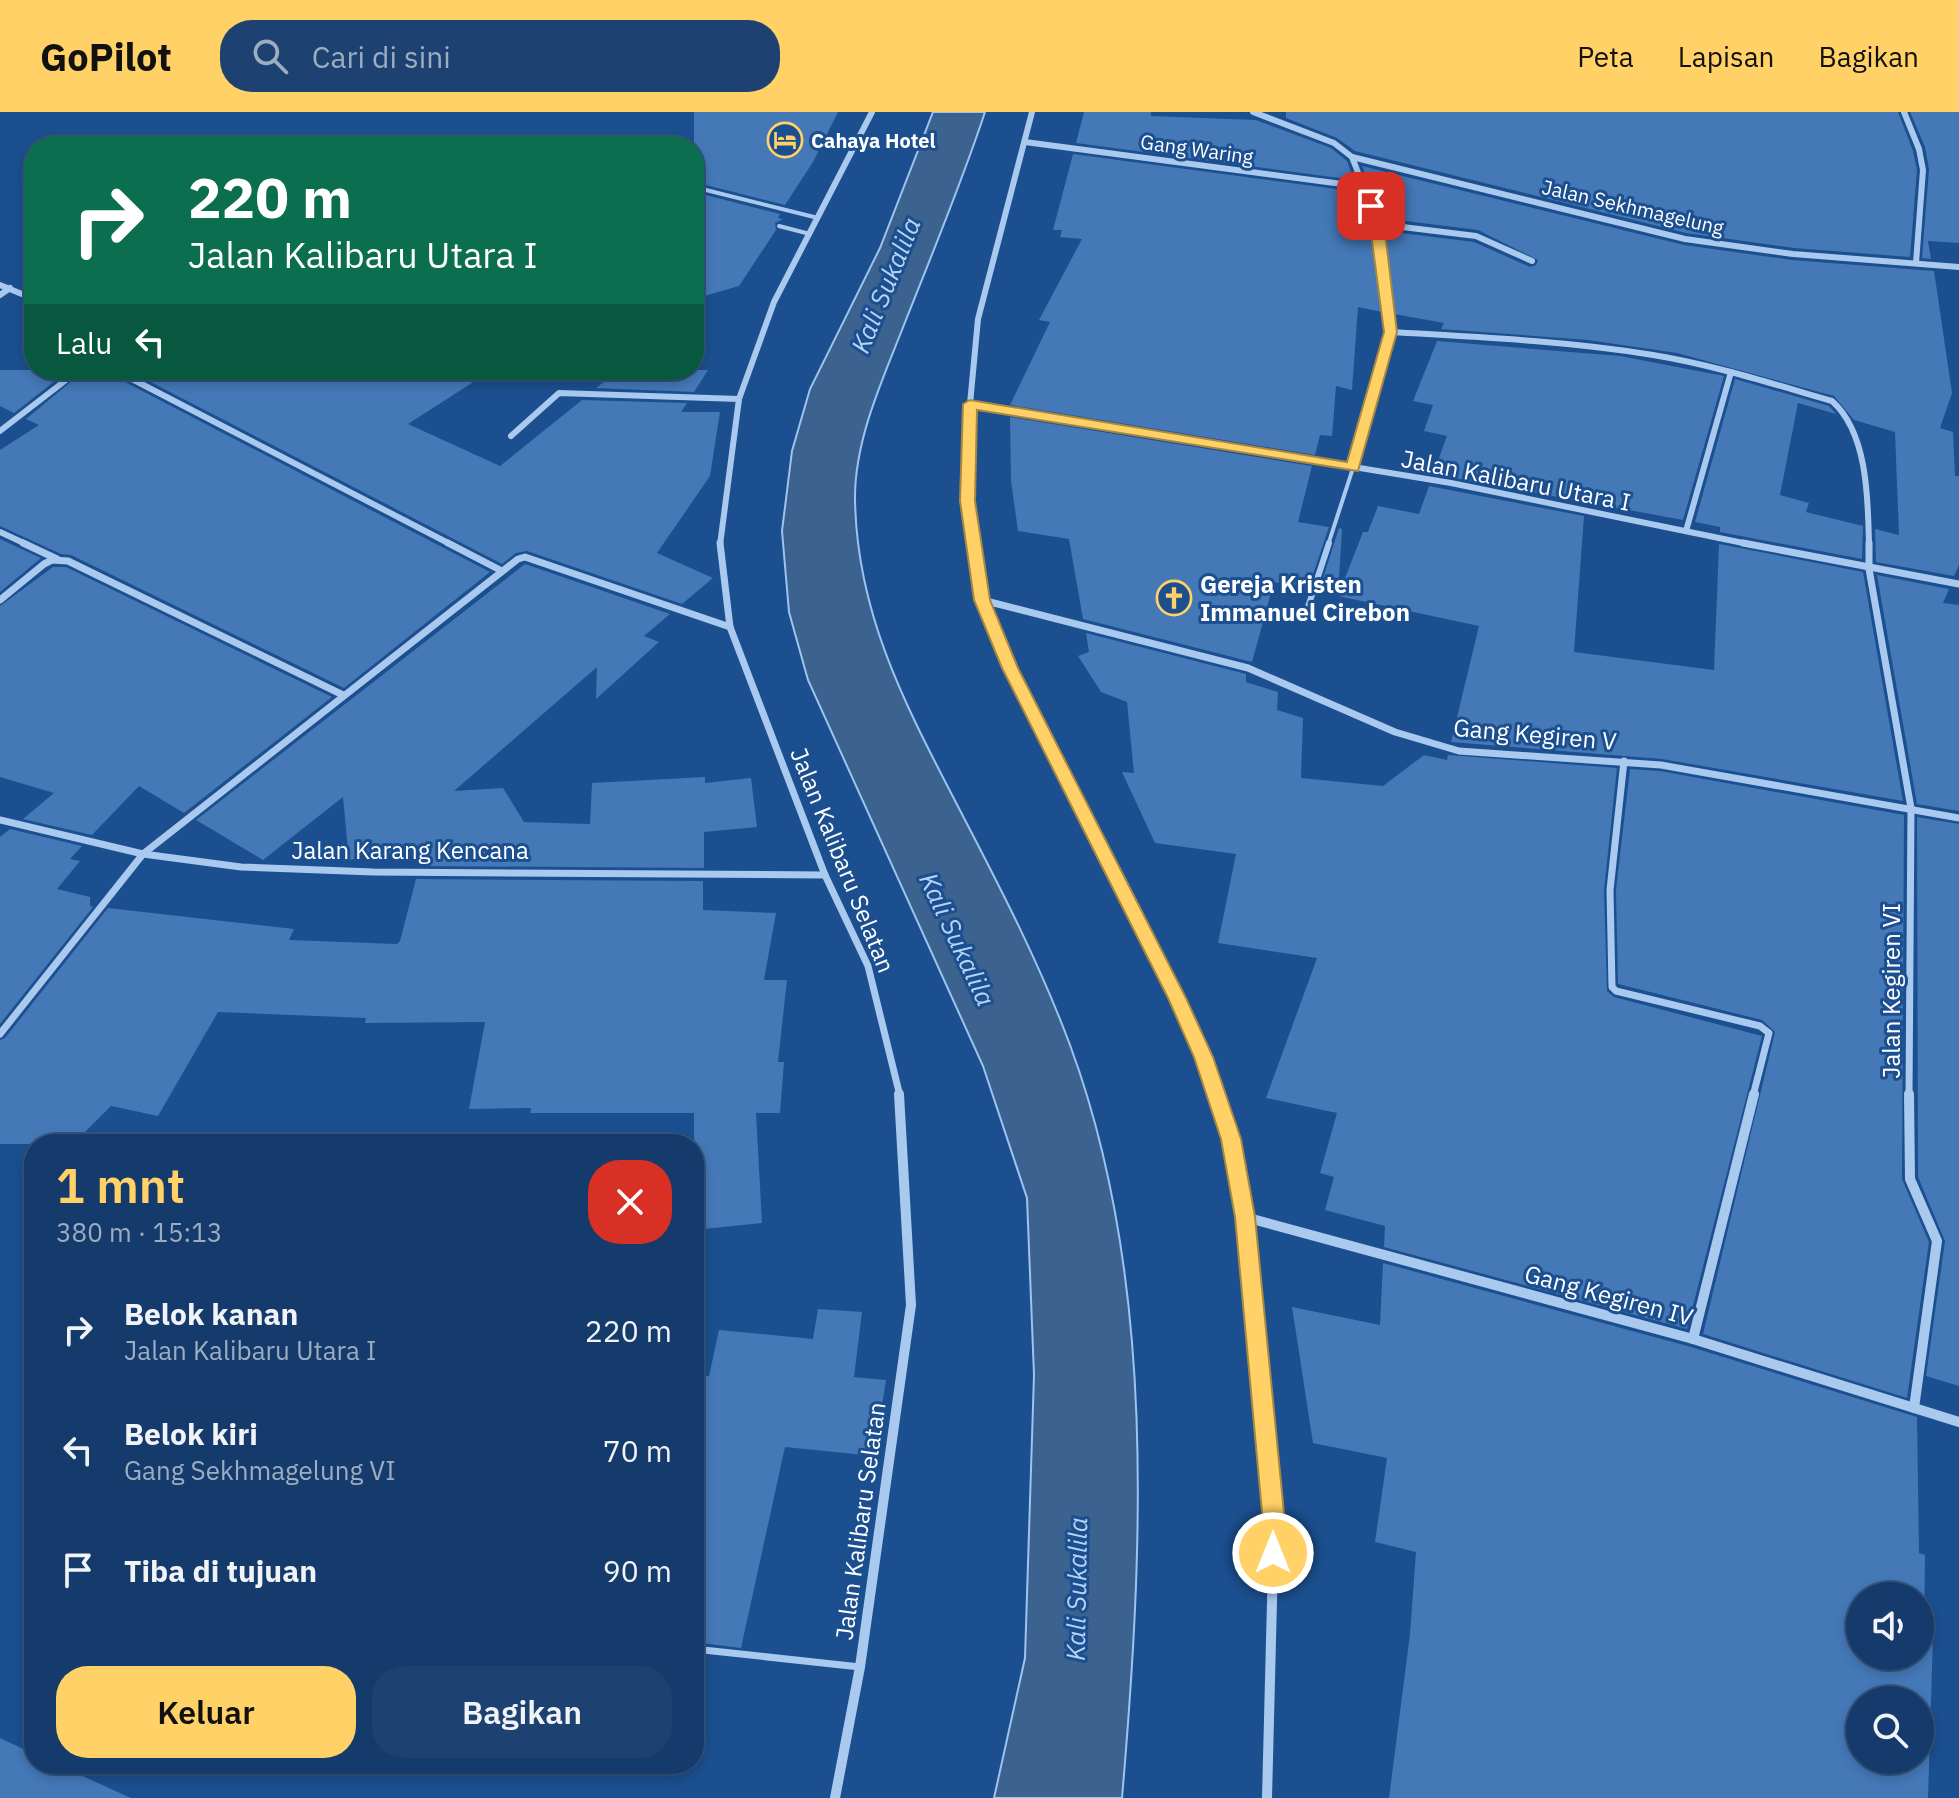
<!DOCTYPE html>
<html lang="id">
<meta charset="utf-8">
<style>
:root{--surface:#143b6b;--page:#1d4271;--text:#f1f3f6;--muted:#9dadc1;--line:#33557e;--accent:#ffd166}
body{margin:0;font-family:"IBM Plex Sans",sans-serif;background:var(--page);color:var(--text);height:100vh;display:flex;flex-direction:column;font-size:30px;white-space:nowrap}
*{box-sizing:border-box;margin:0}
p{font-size:26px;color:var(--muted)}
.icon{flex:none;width:44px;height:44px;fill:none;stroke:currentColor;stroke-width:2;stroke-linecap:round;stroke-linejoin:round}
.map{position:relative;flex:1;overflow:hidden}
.drawer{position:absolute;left:24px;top:1022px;width:680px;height:640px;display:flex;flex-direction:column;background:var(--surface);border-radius:32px;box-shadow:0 4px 12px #0003,0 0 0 2px var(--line)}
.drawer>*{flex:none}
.top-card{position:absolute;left:24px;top:24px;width:680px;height:244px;border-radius:32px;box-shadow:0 4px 12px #0003,0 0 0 2px var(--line);background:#0b6e4f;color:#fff;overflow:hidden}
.tools{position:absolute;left:1846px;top:1470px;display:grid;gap:16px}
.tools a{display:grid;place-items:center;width:88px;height:88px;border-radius:50%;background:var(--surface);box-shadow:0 4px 12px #0003,0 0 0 2px var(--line);font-size:40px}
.pin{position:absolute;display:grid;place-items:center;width:68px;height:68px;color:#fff;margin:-34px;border-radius:16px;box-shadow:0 4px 12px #0006}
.me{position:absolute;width:88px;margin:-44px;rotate:0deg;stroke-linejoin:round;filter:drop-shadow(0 0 6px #0008)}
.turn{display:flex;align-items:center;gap:28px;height:168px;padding:0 32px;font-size:36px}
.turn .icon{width:104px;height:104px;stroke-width:2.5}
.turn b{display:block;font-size:56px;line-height:68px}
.then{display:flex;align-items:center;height:76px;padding:0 32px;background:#0003;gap:16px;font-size:30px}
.round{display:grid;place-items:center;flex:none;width:84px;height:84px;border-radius:32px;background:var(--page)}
.headline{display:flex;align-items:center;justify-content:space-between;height:136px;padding:0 32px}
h1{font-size:48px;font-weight:600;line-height:60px;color:var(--accent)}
.cta{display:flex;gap:16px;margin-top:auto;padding:16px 32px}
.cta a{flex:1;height:92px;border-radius:32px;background:var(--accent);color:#111;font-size:32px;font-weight:600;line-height:92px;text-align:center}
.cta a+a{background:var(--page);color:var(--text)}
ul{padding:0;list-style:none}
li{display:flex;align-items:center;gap:24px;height:120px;padding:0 32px}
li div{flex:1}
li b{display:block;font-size:30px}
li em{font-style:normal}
header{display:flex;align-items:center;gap:48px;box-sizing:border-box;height:112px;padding:0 40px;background:var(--accent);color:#111}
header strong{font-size:38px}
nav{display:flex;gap:44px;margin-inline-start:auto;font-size:28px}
.search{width:560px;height:72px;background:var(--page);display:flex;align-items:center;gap:20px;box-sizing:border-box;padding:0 28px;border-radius:32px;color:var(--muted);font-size:30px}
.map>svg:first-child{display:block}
</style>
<header>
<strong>GoPilot</strong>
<div class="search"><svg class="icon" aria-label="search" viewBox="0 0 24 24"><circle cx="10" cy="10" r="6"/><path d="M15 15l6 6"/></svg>Cari di sini</div>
<nav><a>Peta</a><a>Lapisan</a><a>Bagikan</a></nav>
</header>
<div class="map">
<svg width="1959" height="1686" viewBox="0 0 1959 1686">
<rect width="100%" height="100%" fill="#1b4f8f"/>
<!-- water -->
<path fill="#3c6290" stroke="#9cc4f0" stroke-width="2" d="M 933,0 L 985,0 C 960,76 929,149 900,223 C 880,273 855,330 855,385 C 856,507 911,603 965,708 C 1003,781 1041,855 1070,933 C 1157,1168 1143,1440 1122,1686 L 994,1686 L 1025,1546 L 1034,1263 L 1027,1086 L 983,954 L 808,568 L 789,500 L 782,419 L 792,339 L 810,277 L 880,136 Z"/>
<!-- building -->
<g fill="#4478b7" fill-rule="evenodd">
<path d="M 694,0 L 838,0 L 813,50 L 785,93 L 694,70 Z"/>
<path d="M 1084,0 L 1151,0 L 1151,4 L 1256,8 L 1331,36 L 1347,49 L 1354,68 L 1076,31 Z"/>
<path d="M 1286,0 L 1898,0 L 1913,39 L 1917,58 L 1910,145 L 1794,136 L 1686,121 L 1355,39 L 1337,26 L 1286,6 Z"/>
<path d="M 1910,0 L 1959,0 L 1959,131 L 1928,129 L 1931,147 L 1922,146 L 1929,57 L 1925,35 Z"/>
<path d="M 1073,42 L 1359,80 L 1372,113 L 1382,200 L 1358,195 L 1352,278 L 1336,274 L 1332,324 L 1320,323 L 1315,343 L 1010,293 L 1050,210 L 1039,208 L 1082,127 L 1060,125 L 1062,118 L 1053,118 Z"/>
<path d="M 1362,54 L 1684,133 L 1792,148 L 1934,159 L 1952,281 L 1940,316 L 1953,320 L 1955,364 L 1959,364 L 1959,453 L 1954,464 L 1876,450 L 1875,417 L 1899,423 L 1895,320 L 1854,308 L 1834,284 L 1677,241 L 1588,228 L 1441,217 L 1444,211 L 1394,202 L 1385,119 L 1474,130 L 1530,155 L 1536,153 L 1538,148 L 1478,118 L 1382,106 Z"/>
<path d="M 694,80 L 780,102 L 778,106 L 783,107 L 775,111 L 776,118 L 739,174 L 694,187 Z"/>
<path d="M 1437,229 L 1620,244 L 1724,264 L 1683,408 L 1433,362 L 1447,324 L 1424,319 L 1433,293 L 1413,289 Z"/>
<path d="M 0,258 L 69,258 L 14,301 L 0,294 Z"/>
<path d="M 85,258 L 127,258 L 124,266 L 127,271 L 490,460 L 344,576 L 71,443 L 61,442 L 0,414 L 0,338 L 39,313 L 26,307 Z"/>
<path d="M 139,258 L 492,258 L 408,312 L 500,354 L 582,288 L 687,291 L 681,300 L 720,300 L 710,364 L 657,441 L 713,466 L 682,492 L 527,439 L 516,441 L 502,452 L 137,263 Z"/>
<path d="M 619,258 L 708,258 L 694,280 L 596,276 Z"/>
<path d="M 1735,267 L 1829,294 L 1836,302 L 1798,291 L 1780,383 L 1809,391 L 1806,400 L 1863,414 L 1862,447 L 1720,420 L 1720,415 L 1695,410 Z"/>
<path d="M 1010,305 L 1312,354 L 1298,410 L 1329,415 L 1308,477 L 1274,470 L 1252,550 L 1083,507 L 1069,427 L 1018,419 L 1011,369 Z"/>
<path d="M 1429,374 L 1584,404 L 1574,540 L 1714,558 L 1719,432 L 1863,460 L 1903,689 L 1662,647 L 1451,630 L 1479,514 L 1338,484 L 1363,420 L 1368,420 L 1378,394 L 1419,402 Z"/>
<path d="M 1339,416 L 1342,417 L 1338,483 L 1319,479 Z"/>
<path d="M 0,427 L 41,446 L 0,480 Z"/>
<path d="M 525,452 L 670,502 L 644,524 L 659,530 L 596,587 L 597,555 L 454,679 L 503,676 L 524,710 L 590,712 L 592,671 L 705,665 L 705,671 L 751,666 L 757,715 L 704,720 L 704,756 L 420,754 L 426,735 L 349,748 L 343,685 L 263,748 L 196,708 Z"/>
<path d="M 53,455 L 66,455 L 332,585 L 184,701 L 139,674 L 92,723 L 23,707 L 54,681 L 0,665 L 0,494 Z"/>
<path d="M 1877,463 L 1949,477 L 1943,491 L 1959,493 L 1959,699 L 1917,692 Z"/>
<path d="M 1086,521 L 1246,562 L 1246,570 L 1278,580 L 1277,598 L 1303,606 L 1301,666 L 1383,674 L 1424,643 L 1447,648 L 1448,643 L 1617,656 L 1604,778 L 1607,879 L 1614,885 L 1762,924 L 1687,1217 L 1384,1135 L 1385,1114 L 1325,1098 L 1334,1065 L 1320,1061 L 1337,1001 L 1266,986 L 1317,846 L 1218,831 L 1236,742 L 1155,731 L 1122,660 L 1134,661 L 1127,590 L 1101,580 L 1078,544 L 1089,540 Z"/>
<path d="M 1630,657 L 1660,659 L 1904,703 L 1902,1067 L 1929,1130 L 1907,1286 L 1703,1222 L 1775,920 L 1762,908 L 1618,872 L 1616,778 Z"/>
<path d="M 1917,705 L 1959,712 L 1959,1274 L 1926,1264 L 1945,1129 L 1918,1065 Z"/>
<path d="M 10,717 L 82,734 L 70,747 L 80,749 L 57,777 L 90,785 L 90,794 L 93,795 L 0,912 L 0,725 Z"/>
<path d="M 416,767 L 703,769 L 703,798 L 776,801 L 764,868 L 787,868 L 778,950 L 784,950 L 780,1001 L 756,1001 L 762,1111 L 694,1118 L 694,1001 L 530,1001 L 531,996 L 469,997 L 485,910 L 365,911 L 366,906 L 218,900 L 158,1004 L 111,994 L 73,1032 L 0,1032 L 0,928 L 5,926 L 108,796 L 294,817 L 289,828 L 397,832 L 400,829 Z"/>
<path d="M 1383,1151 L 1691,1235 L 1917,1305 L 1919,1441 L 1925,1443 L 1924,1522 L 1933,1524 L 1928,1686 L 1389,1686 L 1410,1522 L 1416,1440 L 1375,1430 L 1387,1346 L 1313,1331 L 1292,1195 L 1380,1213 ZM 1860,1484 L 1920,1484 L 1920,1544 L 1860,1544 ZM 1860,1588 L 1920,1588 L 1920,1648 L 1860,1648 Z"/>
<path d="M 818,1197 L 862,1200 L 854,1265 L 886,1268 L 874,1344 L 785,1335 L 741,1536 L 694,1530 L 694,1263 L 709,1264 L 719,1218 L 813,1227 Z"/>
<path d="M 0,1626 L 34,1642 L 34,1652 L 56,1652 L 131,1686 L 0,1686 Z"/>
</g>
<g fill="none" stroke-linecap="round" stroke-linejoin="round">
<!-- service-far2 -->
<g stroke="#a9c9ee" stroke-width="4">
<path d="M 694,75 L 818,106"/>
<path d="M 779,114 L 810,122"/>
<path d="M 1328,433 L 1353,356"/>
</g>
<!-- service-far1 -->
<path stroke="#a9c9ee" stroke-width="6" d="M 1305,504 L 1329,431"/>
<!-- service -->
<path stroke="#a9c9ee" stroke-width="7" d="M 694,1537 L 860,1555"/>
<!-- minor-far2 -->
<g stroke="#a9c9ee" stroke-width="6">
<path d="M 1253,0 L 1334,31 L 1352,45 L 1378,112 L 1390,220 L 1353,356"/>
<path d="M 1904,0 L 1919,37 L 1923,58 L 1916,151"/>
<path d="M 1025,30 L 1365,75"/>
<path d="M 1352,45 L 1685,127 L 1793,142 L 1959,155"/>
<path d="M 1378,112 L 1476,124 L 1532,149"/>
<path d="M 0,173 L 34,187"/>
<path d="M 0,183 L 10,176"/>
<path d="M 1390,220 C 1478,225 1566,229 1653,243 C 1714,253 1773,272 1832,289 C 1868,321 1868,388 1869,433"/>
<path d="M 133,258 L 130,266 L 452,433"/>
<path d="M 970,292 L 1451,371 L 1753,433"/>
<path d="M 0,319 L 79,258"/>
<path d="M 511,324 L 559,281 L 739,287"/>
<path d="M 1686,419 L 1731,260"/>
<path d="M 0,420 L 28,433"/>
<path d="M 720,433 L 739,287 L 774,190 L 872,0"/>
<path d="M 974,433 L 968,389 L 970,292 L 978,207 L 1032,0"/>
</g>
<!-- minor-far1 -->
<g stroke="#a9c9ee" stroke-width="7">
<path d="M 23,431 L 57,447"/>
<path d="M 448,431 L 502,459"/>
<path d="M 720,431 L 730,515 L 825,763 L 868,854 L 900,984"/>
<path d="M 974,431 L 982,488 L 1010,556 L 1177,886 L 1204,945 L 1217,984"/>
<path d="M 1743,431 L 1959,472"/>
<path d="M 1869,431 L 1869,457 L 1911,696 L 1909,984"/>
<path d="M 0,488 L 44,452 L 52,448 L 68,449 L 343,583"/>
<path d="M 982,488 L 1248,556 L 1395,620 L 1459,639 L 1661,653 L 1959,706"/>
<path d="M 1624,649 L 1610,778 L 1612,875 L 1616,879 L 1760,914 L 1769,921 L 1753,984"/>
<path d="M 0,708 L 143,742 L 241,755 L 373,760 L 825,763"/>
<path d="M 0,922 L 143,742 L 518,447 L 525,445 L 730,515"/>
</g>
<!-- minor -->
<g stroke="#a9c9ee" stroke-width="10">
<path d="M 1216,982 L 1231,1027 L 1245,1105 L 1274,1411 L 1267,1686"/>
<path d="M 1909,982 L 1910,1067 L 1937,1129 L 1914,1296"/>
<path d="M 1245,1105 L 1693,1227 L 1959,1310"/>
<path d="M 1693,1227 L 1754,982"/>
<path d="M 835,1686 L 860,1555 L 911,1193 L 899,982"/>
</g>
</g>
<!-- route -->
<path fill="#ffd166" stroke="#a68842" stroke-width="2" d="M 1367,91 L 1376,91 L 1384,112 L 1397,220 L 1358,359 L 977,298 L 975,389 L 990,488 L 1018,556 L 1186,886 L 1213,945 L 1241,1027 L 1255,1105 L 1285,1411 L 1285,1441 L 1281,1449 L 1273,1452 L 1265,1449 L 1262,1441 L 1263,1411 L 1235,1105 L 1221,1027 L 1194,945 L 1168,886 L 1002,556 L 974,488 L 960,389 L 963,292 L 970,288 L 1347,350 L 1384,220 Z"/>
<!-- icons -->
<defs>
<g id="hotel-ring" transform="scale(1.8)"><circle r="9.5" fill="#1b4f8f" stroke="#ffd166" stroke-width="1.5"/><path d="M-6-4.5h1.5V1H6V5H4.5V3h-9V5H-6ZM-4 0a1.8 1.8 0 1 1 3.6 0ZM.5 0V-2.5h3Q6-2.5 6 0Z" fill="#ffd166"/></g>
<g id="church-ring" transform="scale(1.8)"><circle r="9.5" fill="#1b4f8f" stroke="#ffd166" stroke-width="1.5"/><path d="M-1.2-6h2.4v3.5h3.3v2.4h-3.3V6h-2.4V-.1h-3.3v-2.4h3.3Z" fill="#ffd166"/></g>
</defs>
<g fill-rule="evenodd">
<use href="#hotel-ring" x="785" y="28"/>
<use href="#church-ring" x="1174" y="486"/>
</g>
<g text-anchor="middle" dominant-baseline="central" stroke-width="6" stroke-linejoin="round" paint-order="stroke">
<!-- far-poi labels -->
<g font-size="20" font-weight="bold" fill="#fff" stroke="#1b4f8f" text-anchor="start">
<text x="811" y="28">Cahaya Hotel</text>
</g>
<!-- far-street labels -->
<g font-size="20" fill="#fff" stroke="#1b4f8f">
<text transform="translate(1197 37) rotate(8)">Gang Waring</text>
<text transform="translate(1633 95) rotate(13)">Jalan Sekhmagelung</text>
</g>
<!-- street labels -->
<g font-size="24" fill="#fff" stroke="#1b4f8f">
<text transform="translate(1516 368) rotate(11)">Jalan Kalibaru Utara I</text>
<text transform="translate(1535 622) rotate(5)">Gang Kegiren V</text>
<text x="410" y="738">Jalan Karang Kencana</text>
<text transform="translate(843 748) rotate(68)">Jalan Kalibaru Selatan</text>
<text transform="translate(1891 879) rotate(-90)">Jalan Kegiren VI</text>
<text transform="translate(1609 1183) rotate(15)">Gang Kegiren IV</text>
<text transform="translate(860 1409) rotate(-82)">Jalan Kalibaru Selatan</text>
</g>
<!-- poi labels -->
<g font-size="24" font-weight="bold" fill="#fff" stroke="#1b4f8f" text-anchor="start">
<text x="1200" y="472">Gereja Kristen<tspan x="1200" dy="28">Immanuel Cirebon</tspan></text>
</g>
<!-- water labels -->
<g font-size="26" font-style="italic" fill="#b5d3f5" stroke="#1b4f8f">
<text transform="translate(885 173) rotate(-68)">Kali Sukalila</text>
<text transform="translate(958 827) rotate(65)">Kali Sukalila</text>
<text transform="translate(1076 1477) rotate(-89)">Kali Sukalila</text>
</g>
</g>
</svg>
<div class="tools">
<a><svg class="icon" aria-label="sound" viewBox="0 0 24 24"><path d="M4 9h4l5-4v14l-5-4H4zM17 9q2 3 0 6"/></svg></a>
<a><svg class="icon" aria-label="search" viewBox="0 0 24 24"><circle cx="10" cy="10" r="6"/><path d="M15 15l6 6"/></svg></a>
</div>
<div class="pin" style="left:1371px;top:94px;background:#d93025"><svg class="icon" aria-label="arrive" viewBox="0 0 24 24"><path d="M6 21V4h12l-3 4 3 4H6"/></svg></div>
<svg class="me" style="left:1273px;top:1441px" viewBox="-20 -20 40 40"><circle r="17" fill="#ffd166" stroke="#fff" stroke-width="3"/><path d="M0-11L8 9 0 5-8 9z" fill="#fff"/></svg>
<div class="top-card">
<div class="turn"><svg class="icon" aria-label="right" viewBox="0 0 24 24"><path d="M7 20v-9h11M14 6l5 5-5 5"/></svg><div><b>220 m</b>Jalan Kalibaru Utara I</div></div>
<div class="then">Lalu<svg class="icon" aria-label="left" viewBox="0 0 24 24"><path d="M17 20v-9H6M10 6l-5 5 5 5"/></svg></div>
</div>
<section class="drawer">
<div class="headline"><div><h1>1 mnt</h1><p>380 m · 15:13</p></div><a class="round" style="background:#d93025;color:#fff"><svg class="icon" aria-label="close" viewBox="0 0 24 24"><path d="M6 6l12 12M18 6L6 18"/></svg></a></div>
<ul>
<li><svg class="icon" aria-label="right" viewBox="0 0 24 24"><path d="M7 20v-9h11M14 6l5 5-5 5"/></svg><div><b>Belok kanan</b><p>Jalan Kalibaru Utara I</p></div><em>220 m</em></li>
<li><svg class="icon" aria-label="left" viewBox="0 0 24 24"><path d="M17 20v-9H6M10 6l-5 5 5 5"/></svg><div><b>Belok kiri</b><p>Gang Sekhmagelung VI</p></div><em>70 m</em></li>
<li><svg class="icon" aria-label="arrive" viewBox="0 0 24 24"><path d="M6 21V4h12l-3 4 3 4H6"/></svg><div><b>Tiba di tujuan</b></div><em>90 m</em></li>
</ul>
<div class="cta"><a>Keluar</a><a>Bagikan</a></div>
</section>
</div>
